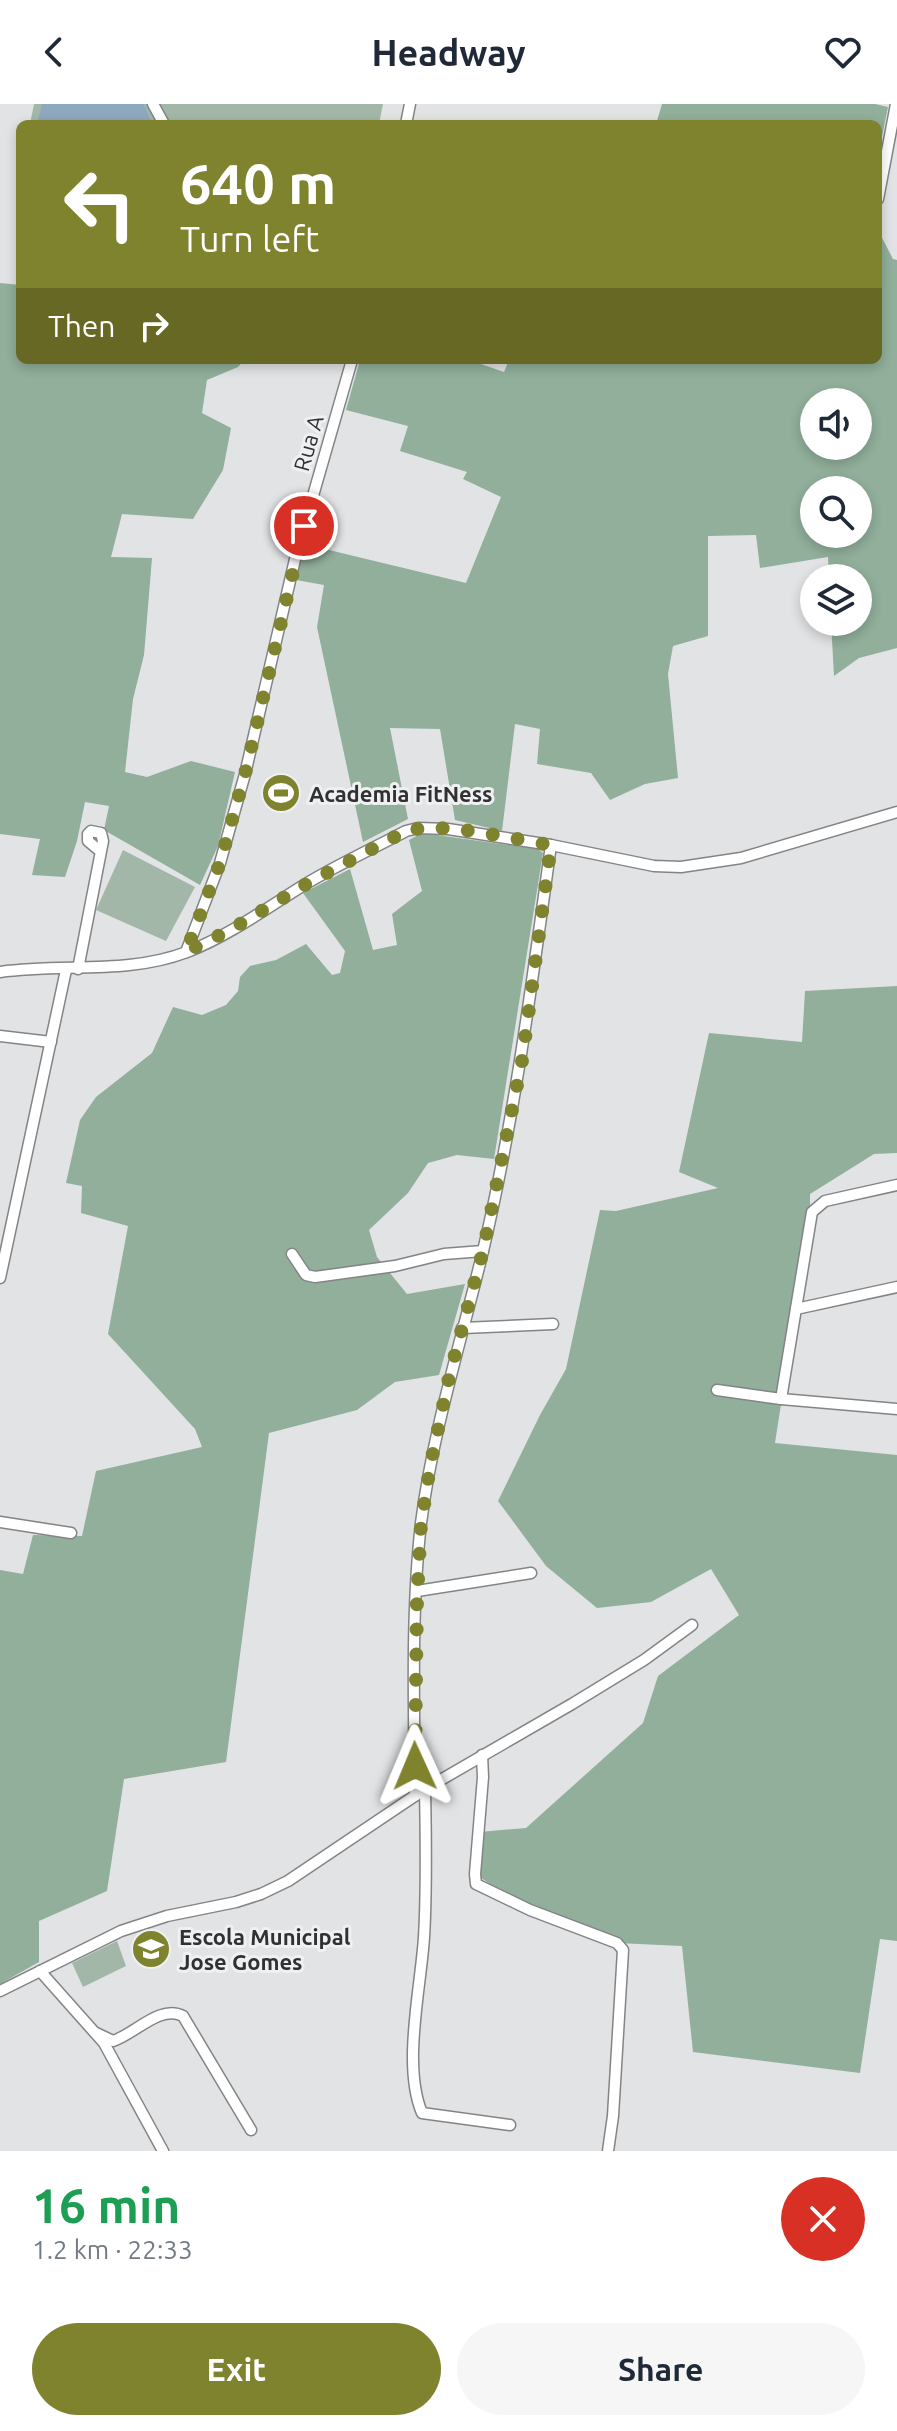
<!DOCTYPE html>
<meta charset="utf-8">
<style>
:root{--surface:#fff;--page:#f6f6f7;--text:#1f2937;--muted:#747a83;--accent:#80832e}
body{margin:0;font-family:Ubuntu,sans-serif;background:var(--page);color:var(--text);height:100vh;display:flex;flex-direction:column;font-size:30px;white-space:nowrap}
*{box-sizing:border-box;margin:0}
p{font-size:26px;color:var(--muted)}
.icon{flex:none;width:44px;height:44px;fill:none;stroke:currentColor;stroke-width:2;stroke-linecap:round;stroke-linejoin:round}
.map{position:relative;height:2047px;overflow:hidden}
.sheet{display:flex;flex-direction:column;background:var(--surface);flex:1}
.sheet>*{flex:none}
.banner{position:absolute;left:16px;top:16px;width:866px;height:244px;border-radius:12px;box-shadow:0 4px 12px #0003;background:#80832e;color:#fff;overflow:hidden}
.fabs{position:absolute;left:800px;top:284px;display:grid;gap:16px}
.fabs a{display:grid;place-items:center;width:72px;height:72px;border-radius:50%;background:var(--surface);box-shadow:0 4px 12px #0003;font-size:40px}
.pin{position:absolute;display:grid;place-items:center;width:68px;height:68px;color:#fff;margin:-34px;border:4px solid #fff;border-radius:50%;box-shadow:0 2px 8px #0007}
.me{position:absolute;width:88px;margin:-44px;rotate:359deg;stroke-linejoin:round;filter:drop-shadow(0 0 6px #0008)}
.turn{display:flex;align-items:center;gap:28px;height:168px;padding:0 32px;font-size:36px}
.turn .icon{width:104px;height:104px;stroke-width:2.5}
.turn b{display:block;font-size:56px;line-height:68px}
.then{display:flex;align-items:center;height:76px;padding:0 32px;background:#0003;gap:16px;font-size:30px}
.round{display:grid;place-items:center;flex:none;width:84px;height:84px;border-radius:42px;background:var(--page)}
.overview{display:flex;align-items:center;justify-content:space-between;height:136px;padding:0 32px}
h1{font-size:48px;font-weight:600;line-height:60px;color:#1e9e55}
.button{display:flex;gap:16px;margin-top:auto;padding:16px 32px}
.button a{flex:1;height:92px;border-radius:48px;background:var(--accent);color:#fff;font-size:32px;font-weight:600;line-height:92px;text-align:center}
.button a+a{background:var(--page);color:var(--text)}
header{display:flex;justify-content:space-between;align-items:center;height:104px;padding:0 32px;background:var(--surface);font-size:36px;font-weight:600}
.map>svg:first-child{display:block}
</style>
<header><svg class="icon" aria-label="back" viewBox="0 0 24 24"><path d="M15 5l-7 7 7 7"/></svg>Headway<svg class="icon" aria-label="heart" viewBox="0 0 24 24"><path d="M12 20l-8-8c-3-5 5-10 8-4 3-6 11-1 8 4z"/></svg></header>
<div class="map">
<svg width="897" height="2047" viewBox="0 0 897 2047">
<rect width="100%" height="100%" fill="#e2e3e5"/>
<!-- green -->
<g fill="#a3b7a9">
<path d="M 34,0 L 383,0 L 379,20 L 30,20 Z"/>
<path d="M 123,746 L 195,783 L 166,837 L 96,806 Z"/>
<path d="M 117,1837 L 126,1862 L 83,1883 L 72,1859 Z"/>
</g>
<!-- forest -->
<g fill="#91af9b" fill-rule="evenodd">
<path d="M 662,0 L 875,0 L 888,3 L 878,52 L 878,20 L 656,20 Z"/>
<path d="M 878,126 L 893,155 L 897,156 L 897,544 L 859,554 L 834,572 L 831,518 L 858,518 L 858,474 L 829,474 L 828,453 L 760,464 L 756,431 L 708,432 L 708,532 L 673,542 L 668,570 L 678,674 L 645,680 L 610,696 L 591,669 L 537,660 L 540,625 L 515,620 L 502,727 L 455,716 L 440,625 L 390,624 L 408,715 L 363,738 L 317,523 L 324,481 L 296,476 L 304,440 L 466,479 L 501,393 L 463,375 L 467,368 L 400,347 L 408,322 L 346,306 L 360,256 L 478,256 L 478,259 L 504,268 L 509,256 L 878,256 ZM 814,298 L 858,298 L 858,342 L 814,342 ZM 814,386 L 858,386 L 858,430 L 814,430 Z"/>
<path d="M 0,179 L 20,181 L 20,256 L 244,256 L 238,263 L 207,276 L 202,309 L 231,324 L 223,366 L 193,415 L 122,410 L 111,453 L 152,454 L 144,551 L 133,595 L 125,668 L 147,673 L 191,657 L 235,668 L 218,742 L 200,781 L 104,726 L 109,702 L 85,698 L 77,737 L 65,773 L 32,771 L 40,735 L 0,730 Z"/>
<path d="M 422,729 L 538,745 L 543,749 L 494,1055 L 457,1051 L 428,1059 L 408,1089 L 369,1126 L 377,1153 L 407,1190 L 465,1180 L 439,1271 L 395,1278 L 357,1306 L 269,1329 L 226,1658 L 124,1675 L 107,1787 L 39,1817 L 39,1858 L 0,1880 L 0,1466 L 23,1470 L 33,1431 L 82,1432 L 96,1367 L 202,1343 L 195,1325 L 108,1230 L 128,1122 L 81,1109 L 82,1082 L 66,1079 L 80,1016 L 96,993 L 152,949 L 173,903 L 202,911 L 226,901 L 238,887 L 240,873 L 250,862 L 276,856 L 306,840 L 332,871 L 340,869 L 345,847 L 303,789 L 350,765 L 373,846 L 397,841 L 392,810 L 422,787 L 409,736 Z"/>
<path d="M 897,882 L 897,1049 L 874,1050 L 810,1090 L 810,1114 L 775,1339 L 897,1351 L 897,1837 L 880,1835 L 860,1969 L 693,1948 L 682,1842 L 617,1839 L 530,1806 L 475,1770 L 479,1728 L 526,1724 L 643,1619 L 658,1572 L 739,1511 L 711,1465 L 651,1498 L 597,1504 L 546,1462 L 498,1397 L 540,1311 L 566,1265 L 600,1106 L 616,1107 L 718,1084 L 679,1068 L 709,929 L 802,938 L 805,887 Z"/>
</g>
<!-- water -->
<path fill="#8ea8bf" d="M 42,0 L 144,0 L 152,20 L 37,20 Z"/>
<g fill="none" stroke-linecap="round" stroke-linejoin="round">
<!-- street casing -->
<g stroke="#838485" stroke-width="13">
<g id="street">
<path d="M 153,0 L 164,20"/>
<path d="M 406,20 L 410,0"/>
<path d="M 878,95 L 896,0"/>
<path d="M 186,848 L 220,759 L 245,670 L 296,451 L 352,256"/>
<path d="M 78,865 L 103,737 L 101,729 L 91,727 L 88,730 L 88,737 L 100,747"/>
<path d="M 0,868 C 63,859 126,871 187,848 C 228,832 267,804 304,781 C 337,761 372,745 406,727 L 418,724 L 448,725 L 551,741 L 654,762 L 681,763 L 741,754 L 897,708"/>
<path d="M 0,932 L 51,938"/>
<path d="M 897,1081 L 825,1097 L 812,1108 L 781,1295 L 897,1305"/>
<path d="M 292,1150 L 306,1171 L 315,1173 L 395,1162 L 444,1150 L 483,1147"/>
<path d="M 0,1174 L 66,866"/>
<path d="M 796,1205 L 897,1183"/>
<path d="M 462,1224 L 553,1220"/>
<path d="M 717,1286 L 781,1295"/>
<path d="M 0,1418 L 71,1429"/>
<path d="M 417,1487 L 531,1469"/>
<path d="M 482,1651 L 483,1673 L 475,1770 L 476,1780 L 530,1806 L 617,1839 L 623,1846 L 613,2012 L 608,2047"/>
<path d="M 425,1685 C 426,1734 427,1783 424,1833 C 421,1883 402,1962 422,2009 L 510,2021"/>
<path d="M 415,1692 C 414,1603 411,1507 421,1419 C 433,1326 461,1238 483,1147 C 515,1012 532,878 551,741"/>
<path d="M 40,1867 L 104,1939 L 163,2047"/>
<path d="M 0,1887 L 121,1827 L 167,1812 L 236,1798 L 261,1790 L 288,1777 L 425,1685 L 572,1600 L 644,1556 L 692,1521"/>
<path d="M 96,1929 L 113,1937 C 135,1930 160,1900 183,1912 L 251,2026"/>
</g>
</g>
<!-- street -->
<use href="#street" stroke="#fff" stroke-width="10"/>
</g>
<g fill="none" stroke-linecap="round" stroke-linejoin="round">
<!-- route -->
<path stroke="#80832e" stroke-width="14" stroke-dasharray="0 25.2" d="M 304,422 L 245,670 L 220,759 L 186,848 L 230,826 L 308,779 L 406,727 C 444,717 511,735 551,741 L 522,957 L 483,1147 L 450,1269 L 430,1363 L 421,1421 L 417,1495 L 415,1662"/>
</g>
<!-- icons -->
<defs>
<g id="stadium-disc" transform="scale(2)"><circle r="9.5" fill="#80832e" stroke="#eff0f2"/><path d="M0-5a6.5 5 0 1 0 0 10a6.5 5 0 1 0 0-10ZM-3.5-1.8h7v3.6h-7Z" fill="#fff"/></g>
<g id="school-disc" transform="scale(2)"><circle r="9.5" fill="#80832e" stroke="#eff0f2"/><path d="M0-5L7-2L0 1L-7-2ZM-4 1L0 2.5L4 1V4Q0 6-4 4Z" fill="#fff"/></g>
</defs>
<g fill-rule="evenodd">
<use href="#stadium-disc" x="281" y="689"/>
<use href="#school-disc" x="151" y="1845"/>
</g>
<g text-anchor="middle" dominant-baseline="central" stroke-width="6" stroke-linejoin="round" paint-order="stroke">
<!-- street labels -->
<g font-size="22" fill="#313132" stroke="#eff0f2">
<text transform="translate(308 339) rotate(-74)">Rua A</text>
</g>
<!-- poi labels -->
<g font-size="22" font-weight="bold" fill="#313132" stroke="#eff0f2" text-anchor="start">
<text x="309" y="689">Academia FitNess</text>
<text x="179" y="1832">Escola Municipal<tspan x="179" dy="25">Jose Gomes</tspan></text>
</g>
</g>
</svg>
<div class="fabs">
<a><svg class="icon" aria-label="sound" viewBox="0 0 24 24"><path d="M4 9h4l5-4v14l-5-4H4zM17 9q2 3 0 6"/></svg></a>
<a><svg class="icon" aria-label="search" viewBox="0 0 24 24"><circle cx="10" cy="10" r="6"/><path d="M15 15l6 6"/></svg></a>
<a><svg class="icon" aria-label="layers" viewBox="0 0 24 24"><path d="M12 4l9 5-9 5-9-5zM3 14l9 5 9-5"/></svg></a>
</div>
<div class="pin" style="left:304px;top:422px;background:#d93025"><svg class="icon" aria-label="arrive" viewBox="0 0 24 24"><path d="M6 21V4h12l-3 4 3 4H6"/></svg></div>
<svg class="me" style="left:415px;top:1662px" viewBox="-20 -20 40 40"><path d="M0-17L14 15 0 8-14 15z" fill="#80832e" stroke="#fff" stroke-width="4"/></svg>
<div class="banner">
<div class="turn"><svg class="icon" aria-label="left" viewBox="0 0 24 24"><path d="M17 20v-9H6M10 6l-5 5 5 5"/></svg><div><b>640 m</b>Turn left</div></div>
<div class="then">Then<svg class="icon" aria-label="right" viewBox="0 0 24 24"><path d="M7 20v-9h11M14 6l5 5-5 5"/></svg></div>
</div>
</div>
<section class="sheet">
<div class="overview"><div><h1>16 min</h1><p>1.2 km · 22:33</p></div><a class="round" style="background:#d93025;color:#fff"><svg class="icon" aria-label="close" viewBox="0 0 24 24"><path d="M6 6l12 12M18 6L6 18"/></svg></a></div>
<div class="button"><a>Exit</a><a>Share</a></div>
</section>
